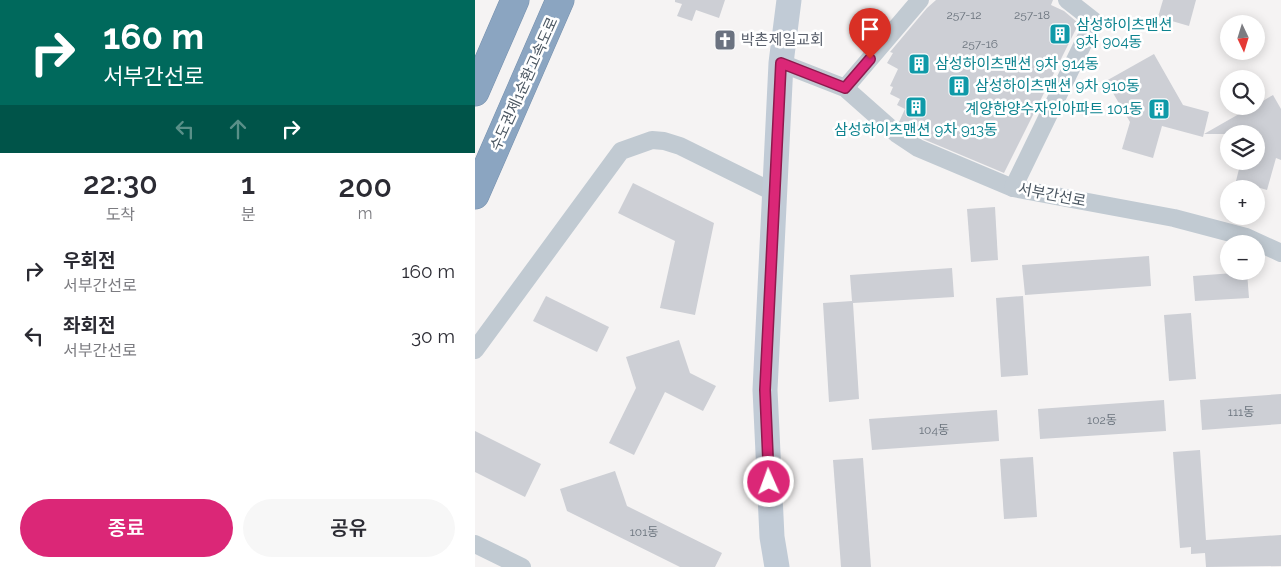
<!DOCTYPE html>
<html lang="ko">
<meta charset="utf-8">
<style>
:root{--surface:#fff;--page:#f7f7f7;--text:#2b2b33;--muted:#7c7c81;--accent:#db2777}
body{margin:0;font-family:Raleway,"Noto Sans KR",sans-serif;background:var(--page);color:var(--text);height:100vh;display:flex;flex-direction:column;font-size:19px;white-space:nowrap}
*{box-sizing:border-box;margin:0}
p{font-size:16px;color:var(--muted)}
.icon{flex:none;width:28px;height:28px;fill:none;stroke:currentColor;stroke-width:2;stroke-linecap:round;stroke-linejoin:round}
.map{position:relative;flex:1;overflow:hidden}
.panel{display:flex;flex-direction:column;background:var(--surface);width:475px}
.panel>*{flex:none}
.hud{background:#00695c;color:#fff;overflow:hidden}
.needle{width:32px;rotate:176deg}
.controls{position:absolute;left:745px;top:15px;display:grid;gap:10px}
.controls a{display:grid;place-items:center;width:45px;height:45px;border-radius:50%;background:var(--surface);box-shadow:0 2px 12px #0003;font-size:25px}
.pin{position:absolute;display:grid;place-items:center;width:42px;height:42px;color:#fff;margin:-51px -21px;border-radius:50% 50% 50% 0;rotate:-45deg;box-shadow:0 0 5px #0007}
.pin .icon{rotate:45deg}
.me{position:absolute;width:55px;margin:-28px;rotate:358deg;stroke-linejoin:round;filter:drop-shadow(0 0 4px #0008)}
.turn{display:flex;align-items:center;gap:18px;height:105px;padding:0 20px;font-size:22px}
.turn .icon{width:65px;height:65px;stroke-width:2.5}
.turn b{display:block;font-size:35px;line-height:42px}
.lanes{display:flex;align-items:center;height:48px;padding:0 20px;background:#0003;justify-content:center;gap:25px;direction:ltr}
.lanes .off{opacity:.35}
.eta{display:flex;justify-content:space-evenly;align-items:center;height:85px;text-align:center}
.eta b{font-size:30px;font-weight:600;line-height:35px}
.action{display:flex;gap:10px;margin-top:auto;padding:10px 20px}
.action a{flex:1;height:58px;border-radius:30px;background:var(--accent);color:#fff;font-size:20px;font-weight:600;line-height:58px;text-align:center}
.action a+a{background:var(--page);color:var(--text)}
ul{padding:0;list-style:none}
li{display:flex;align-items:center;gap:15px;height:65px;padding:0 20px}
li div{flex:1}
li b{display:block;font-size:19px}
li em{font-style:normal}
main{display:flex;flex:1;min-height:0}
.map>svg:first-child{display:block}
</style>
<main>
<section class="panel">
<div class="hud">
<div class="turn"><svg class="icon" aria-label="right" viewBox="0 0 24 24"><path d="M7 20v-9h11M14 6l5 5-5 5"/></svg><div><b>160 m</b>서부간선로</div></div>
<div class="lanes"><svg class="icon off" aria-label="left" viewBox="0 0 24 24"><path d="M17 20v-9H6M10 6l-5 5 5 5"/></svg><svg class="icon off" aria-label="ahead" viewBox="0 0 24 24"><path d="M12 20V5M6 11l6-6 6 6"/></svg><svg class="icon" aria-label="right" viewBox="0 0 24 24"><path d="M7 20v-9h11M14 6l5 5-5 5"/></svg></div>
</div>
<div class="eta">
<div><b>22:30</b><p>도착</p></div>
<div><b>1</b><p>분</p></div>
<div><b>200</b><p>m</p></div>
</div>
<ul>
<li><svg class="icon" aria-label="right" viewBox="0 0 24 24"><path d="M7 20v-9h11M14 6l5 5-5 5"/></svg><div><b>우회전</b><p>서부간선로</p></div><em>160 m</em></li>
<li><svg class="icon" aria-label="left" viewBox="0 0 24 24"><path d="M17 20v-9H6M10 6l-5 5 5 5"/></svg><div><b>좌회전</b><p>서부간선로</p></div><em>30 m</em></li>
</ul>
<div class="action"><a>종료</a><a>공유</a></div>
</section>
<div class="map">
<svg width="806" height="567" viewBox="0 0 806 567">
<rect width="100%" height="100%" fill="#f5f3f3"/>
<!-- building -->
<g fill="#cdcfd5">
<path d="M 200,0 L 250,0 L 244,18 L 221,10 L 217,21 L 202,16 L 207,4 L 200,2 Z"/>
<path d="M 461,0 L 578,0 L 576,5 L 589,11 L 602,22 L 602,27 L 529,173 L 448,139 L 424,122 L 430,109 L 422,105 L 425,99 L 415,94 L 418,87 L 415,86 L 423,69 L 412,63 L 418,53 L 415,52 L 452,8 Z"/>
<path d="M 688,0 L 721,0 L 714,26 L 683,17 Z"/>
<path d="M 679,54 L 708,105 L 734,112 L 728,137 L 687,126 L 678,158 L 647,149 L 655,122 L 631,81 Z"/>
<path d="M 798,95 L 806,109 L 806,160 L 801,158 L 792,190 L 761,181 L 766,161 L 781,161 L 781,134 L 729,134 L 778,106 L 781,106 L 781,105 Z"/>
<path d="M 158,183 L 239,223 L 220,315 L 185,308 L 200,241 L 143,213 Z"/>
<path d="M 520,207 L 523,260 L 496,262 L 492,209 Z"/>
<path d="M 674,256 L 676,286 L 550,295 L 547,265 Z"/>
<path d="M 477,268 L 479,297 L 378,303 L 384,399 L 354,402 L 348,303 L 377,301 L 375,275 Z"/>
<path d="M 772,272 L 774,298 L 720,301 L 718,276 Z"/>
<path d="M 71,296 L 134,327 L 122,352 L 58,321 Z"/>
<path d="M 548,296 L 553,375 L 526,377 L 521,298 Z"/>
<path d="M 716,313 L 721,379 L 694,381 L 689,315 Z"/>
<path d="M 204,340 L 215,373 L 241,386 L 228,411 L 190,392 L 159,455 L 134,443 L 161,388 L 151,357 Z"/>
<path d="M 806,394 L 806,424 L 727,430 L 725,400 Z"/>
<path d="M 689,400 L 691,431 L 565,439 L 563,409 Z"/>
<path d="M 522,410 L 524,441 L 397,450 L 394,419 Z"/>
<path d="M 0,431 L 66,464 L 50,497 L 0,472 Z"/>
<path d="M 725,450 L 731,540 L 806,535 L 806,566 L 731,567 L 730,553 L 716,554 L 716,547 L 705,548 L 698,452 Z"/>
<path d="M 558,457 L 562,517 L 529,519 L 525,459 Z"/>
<path d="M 388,458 L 396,567 L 366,567 L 358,460 Z"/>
<path d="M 140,471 L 152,506 L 247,553 L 240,567 L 205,567 L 92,511 L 85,489 Z"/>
</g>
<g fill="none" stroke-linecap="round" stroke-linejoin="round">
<!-- highway casing -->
<g stroke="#7690ad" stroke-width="29">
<g id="highway">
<path d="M 0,92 L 40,0"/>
<path d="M 0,195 L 85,0"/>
</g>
</g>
<!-- street -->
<g stroke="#c1cad2" stroke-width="18">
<path d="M 306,63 L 370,88 L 422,134 L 443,148 L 538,188 L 699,218 L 771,237 L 806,253"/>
<path d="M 370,88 L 445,0"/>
<path d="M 538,188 L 619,21 L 592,0"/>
<path d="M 0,350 L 146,151 L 177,140 L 189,141 L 205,146 L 300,193"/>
<path d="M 0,544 L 47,567"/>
</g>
<!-- secondary -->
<path stroke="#c1cbd6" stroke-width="25" d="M 302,567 L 297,537 L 290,390 L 306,63 L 314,0"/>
<!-- highway -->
<use href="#highway" stroke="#8ba5c1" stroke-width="28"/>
</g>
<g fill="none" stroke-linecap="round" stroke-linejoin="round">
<!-- route casing -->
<g stroke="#8e194d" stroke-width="12">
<path id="route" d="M 294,482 L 290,390 L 306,63 L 370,88 L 395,59"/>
</g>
<!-- route -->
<use href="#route" stroke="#db2777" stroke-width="9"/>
</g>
<!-- icons -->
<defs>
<g id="building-square" transform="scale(1.125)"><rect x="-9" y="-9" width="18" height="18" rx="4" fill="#0f9aa8" stroke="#fff"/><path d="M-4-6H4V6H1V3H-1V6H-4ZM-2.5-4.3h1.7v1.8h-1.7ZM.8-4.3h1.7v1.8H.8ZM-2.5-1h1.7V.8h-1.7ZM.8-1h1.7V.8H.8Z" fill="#fff"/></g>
<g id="church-square" transform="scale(1.125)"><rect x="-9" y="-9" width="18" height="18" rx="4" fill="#6b7280" stroke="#fff"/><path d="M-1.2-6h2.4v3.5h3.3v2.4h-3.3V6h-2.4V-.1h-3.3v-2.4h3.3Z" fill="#fff"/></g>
</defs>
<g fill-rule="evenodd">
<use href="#building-square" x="585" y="34"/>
<use href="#church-square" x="250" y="40"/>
<use href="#building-square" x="444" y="64"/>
<use href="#building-square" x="484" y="86"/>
<use href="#building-square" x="441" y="107"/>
<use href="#building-square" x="684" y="109"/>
</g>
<g text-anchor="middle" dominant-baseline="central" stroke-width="5" stroke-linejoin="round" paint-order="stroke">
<!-- number labels -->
<g font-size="12" fill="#6b747e">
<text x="489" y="15">257-12</text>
<text x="557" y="15">257-18</text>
<text x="505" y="44">257-16</text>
<text x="766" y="412">111동</text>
<text x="627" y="420">102동</text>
<text x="459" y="430">104동</text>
<text x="169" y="532">101동</text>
</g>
<!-- culture labels -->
<g font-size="15" fill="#0d838f" stroke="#fff" text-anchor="start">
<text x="601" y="25">삼성하이츠맨션<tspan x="601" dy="17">9차 904동</tspan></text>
<text x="460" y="64">삼성하이츠맨션 9차 914동</text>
<text x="500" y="86">삼성하이츠맨션 9차 910동</text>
<text x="668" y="109" text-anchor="end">계양한양수자인아파트 101동</text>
<text x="441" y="130" text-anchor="middle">삼성하이츠맨션 9차 913동</text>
</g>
<!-- worship labels -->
<g font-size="15" fill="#5b616d" stroke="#fff" text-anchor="start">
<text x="266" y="40">박촌제일교회</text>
</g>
<!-- street labels -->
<g font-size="15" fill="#4a5661" stroke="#fff">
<text transform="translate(49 84) rotate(-66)">수도권제1순환고속도로</text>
<text transform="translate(577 195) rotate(11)">서부간선로</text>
</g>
</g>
</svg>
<div class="controls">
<a><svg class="needle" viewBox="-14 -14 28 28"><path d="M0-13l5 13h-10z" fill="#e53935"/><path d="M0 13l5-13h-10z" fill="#7c7c81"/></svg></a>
<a><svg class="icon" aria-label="search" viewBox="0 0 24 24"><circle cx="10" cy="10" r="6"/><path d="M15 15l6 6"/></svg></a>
<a><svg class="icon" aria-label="layers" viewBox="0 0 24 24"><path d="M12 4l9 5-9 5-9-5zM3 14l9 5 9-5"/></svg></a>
<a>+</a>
<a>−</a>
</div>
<div class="pin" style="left:395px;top:59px;background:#d93025"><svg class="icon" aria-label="arrive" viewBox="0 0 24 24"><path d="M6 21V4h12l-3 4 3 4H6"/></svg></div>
<svg class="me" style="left:294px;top:482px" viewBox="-20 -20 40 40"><circle r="17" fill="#db2777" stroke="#fff" stroke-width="3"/><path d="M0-11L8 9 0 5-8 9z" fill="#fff"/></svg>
</div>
</main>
